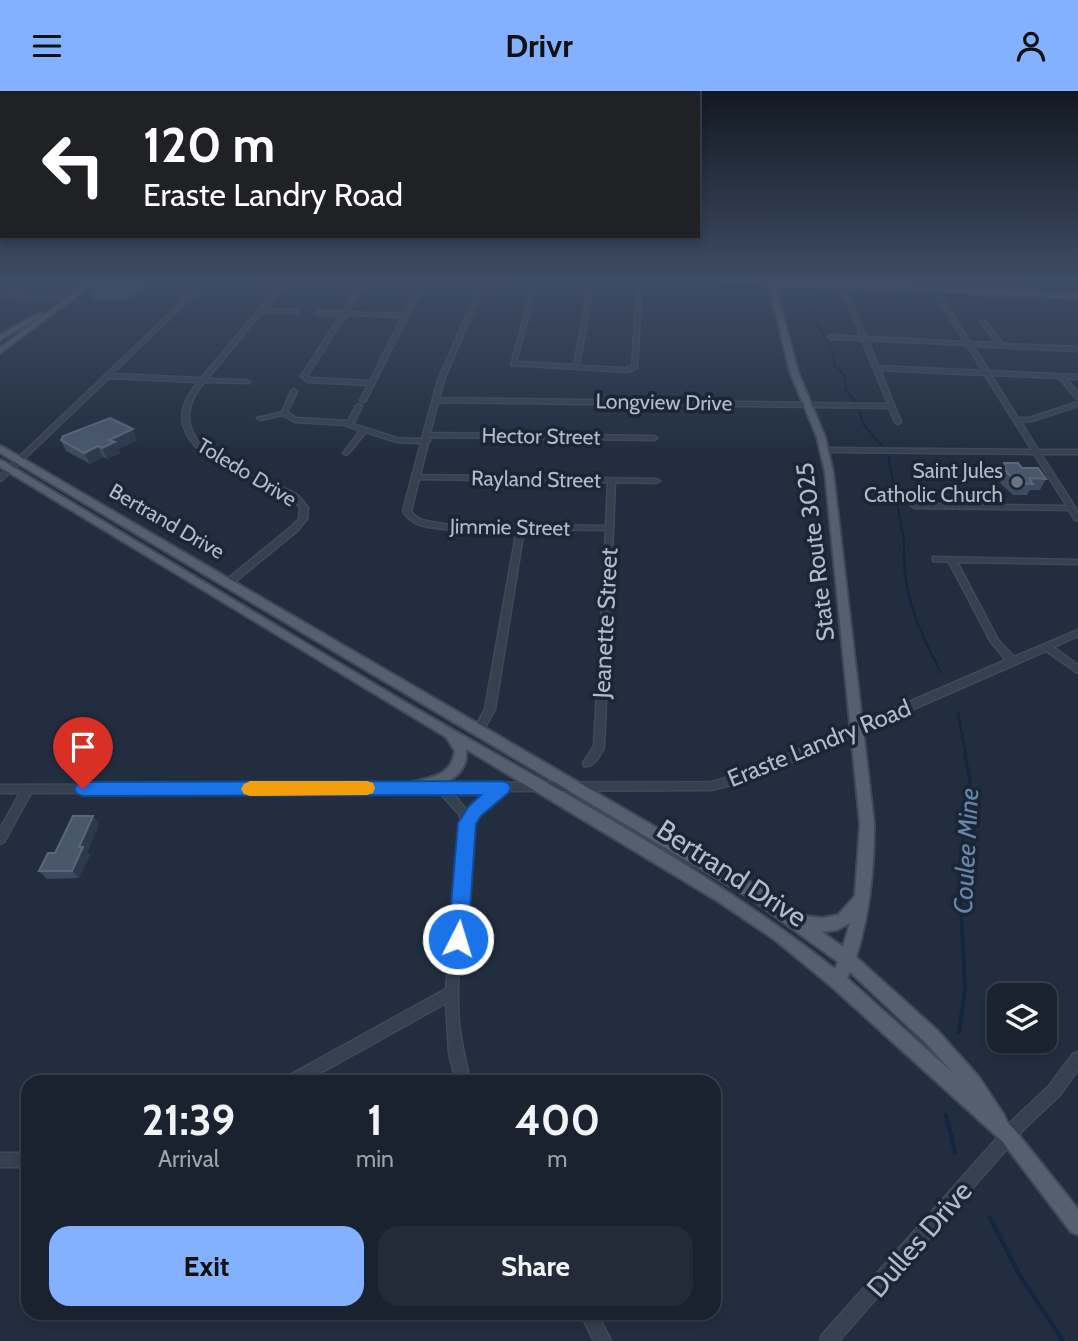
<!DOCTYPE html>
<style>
:root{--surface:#1a2230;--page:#232a38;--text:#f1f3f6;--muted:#9fa4ab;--line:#383f4c;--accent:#83b1ff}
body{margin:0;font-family:Cabin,sans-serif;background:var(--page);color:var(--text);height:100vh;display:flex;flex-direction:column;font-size:26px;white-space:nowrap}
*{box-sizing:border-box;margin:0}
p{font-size:23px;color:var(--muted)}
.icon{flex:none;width:38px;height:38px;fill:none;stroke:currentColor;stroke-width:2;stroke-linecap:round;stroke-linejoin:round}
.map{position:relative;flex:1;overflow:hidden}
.drawer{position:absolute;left:21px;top:984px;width:700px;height:245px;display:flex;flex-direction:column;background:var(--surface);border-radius:21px;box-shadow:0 4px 10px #0003,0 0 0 2px var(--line)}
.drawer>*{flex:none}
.top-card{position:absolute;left:0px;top:0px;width:700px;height:147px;box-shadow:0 4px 10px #0003,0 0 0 2px var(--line);background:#202124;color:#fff;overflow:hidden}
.buttons{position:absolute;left:987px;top:892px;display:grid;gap:14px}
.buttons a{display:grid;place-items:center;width:70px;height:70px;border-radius:14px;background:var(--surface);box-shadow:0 4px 10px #0003,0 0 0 2px var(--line);font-size:35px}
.pin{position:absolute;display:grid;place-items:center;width:60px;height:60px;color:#fff;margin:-72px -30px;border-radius:50% 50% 50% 0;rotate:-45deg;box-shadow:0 0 7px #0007}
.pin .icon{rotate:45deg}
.me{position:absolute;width:77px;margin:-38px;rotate:5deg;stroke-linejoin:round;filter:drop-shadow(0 0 5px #0008)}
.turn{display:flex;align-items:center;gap:24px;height:147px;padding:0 28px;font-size:32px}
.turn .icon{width:91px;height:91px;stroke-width:2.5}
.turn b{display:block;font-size:49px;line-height:60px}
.eta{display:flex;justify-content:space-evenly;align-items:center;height:119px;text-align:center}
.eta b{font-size:42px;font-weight:700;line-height:49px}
.action{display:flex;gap:14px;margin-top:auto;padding:14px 28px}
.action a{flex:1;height:80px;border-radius:21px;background:var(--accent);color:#111;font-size:28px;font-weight:700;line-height:80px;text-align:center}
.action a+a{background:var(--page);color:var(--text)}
header{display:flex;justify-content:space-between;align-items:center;height:91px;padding:0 28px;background:var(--accent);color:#111;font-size:32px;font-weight:700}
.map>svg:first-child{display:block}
</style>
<header><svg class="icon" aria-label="menu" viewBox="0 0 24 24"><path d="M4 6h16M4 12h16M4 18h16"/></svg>Drivr<svg class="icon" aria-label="person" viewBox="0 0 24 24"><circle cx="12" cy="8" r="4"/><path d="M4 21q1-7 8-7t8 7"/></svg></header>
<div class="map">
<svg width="1078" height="1250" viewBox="0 0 1078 1250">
<rect width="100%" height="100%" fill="#222e40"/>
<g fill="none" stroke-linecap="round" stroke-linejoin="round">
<!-- stream-far3 -->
<g stroke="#14253f" stroke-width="2">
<path d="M 796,196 L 832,259 L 835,274 L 845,286 L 846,299 L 856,311"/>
<path d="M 858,317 L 864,334 L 884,357"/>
<path d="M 888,364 L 904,449 L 904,466"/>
</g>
<!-- stream-far2 -->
<g stroke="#14253f" stroke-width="2.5">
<path d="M 904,464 C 904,508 921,544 941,581"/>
<path d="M 958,621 L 966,666"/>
</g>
<!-- stream-far1 -->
<path stroke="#14253f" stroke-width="3.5" d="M 962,922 L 965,896 L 959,781 L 970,690 L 965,664"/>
<!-- stream -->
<g stroke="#14253f" stroke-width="4.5">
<path d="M 959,941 L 962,920"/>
<path d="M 946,1024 L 955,1061"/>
<path d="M 990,1127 L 1019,1183 L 1063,1250"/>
</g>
<!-- minor casing -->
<g stroke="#3f4a59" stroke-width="3">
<g id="minor">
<path d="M 31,189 L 36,189 L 15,204 L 72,207 L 74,208 L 72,209 L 8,206 L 8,204 Z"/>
<path d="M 205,189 L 209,189 L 112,283 L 201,287 L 284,189 L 288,189 L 265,218 L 296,219 L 299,221 L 298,222 L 262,221 L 207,288 L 247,289 L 250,291 L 249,292 L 204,291 C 159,346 224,372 267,391 C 277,395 289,398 297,404 C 301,407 305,413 308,417 L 307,428 L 297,440 L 231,494 L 225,494 L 225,490 L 291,436 L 299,428 L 300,417 C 298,414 296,411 293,409 C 285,401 270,397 259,392 C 215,373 153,345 198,291 L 109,287 L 2,389 L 0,390 L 0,384 Z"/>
<path d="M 364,189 L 368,189 L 348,221 L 404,223 L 422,189 L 426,189 L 366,309 L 363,311 L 360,309 L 368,294 L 308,291 L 301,285 L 341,224 L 318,224 L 315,222 L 318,220 L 343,221 ZM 346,224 L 402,226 L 370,290 L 310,287 L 307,285 Z"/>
<path d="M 482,189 L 486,189 L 444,289 L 439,307 L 888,313 L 862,249 L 831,248 L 828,246 L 831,244 L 861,246 L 841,195 L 843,194 L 845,195 L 866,246 L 965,251 L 933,199 L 937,198 L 970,251 L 997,252 L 981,231 L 984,229 L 1003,253 L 1078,256 L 1078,260 L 973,255 L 989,280 L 1078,284 L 1078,288 L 1066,287 L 1078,302 L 1078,308 L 1076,307 L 1059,287 L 991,284 L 1018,327 L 1029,327 L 1078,311 L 1078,315 L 1032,330 L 1021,331 L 1038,359 L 1078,359 L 1078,363 L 1041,363 L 1078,421 L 1078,429 L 1075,429 L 1069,419 L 915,417 L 911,415 L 915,413 L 1067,415 L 1034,363 L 825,361 L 822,359 L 825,357 L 1032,359 L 985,284 L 880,279 L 901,331 L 898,333 L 895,331 L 889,317 L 438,311 L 430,342 L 654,345 L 657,347 L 654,349 L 429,346 L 430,350 L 428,352 L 420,384 L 656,388 L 660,390 L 656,392 L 615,391 L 604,656 C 600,664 594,677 584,675 L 583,672 L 594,655 L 606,439 L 524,438 L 495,618 L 482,642 L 476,642 L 474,639 L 485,618 L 517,438 C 491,438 443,441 420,434 C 413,431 406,427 403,420 L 421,352 L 396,351 L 366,341 L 348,363 L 346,364 L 343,362 L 360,340 L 347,335 L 346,334 L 295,331 L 283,324 L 260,329 L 257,327 L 282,321 L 291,300 L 294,298 L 297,300 L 287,321 L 296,327 L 348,330 L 356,315 L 359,313 L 362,315 L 353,333 L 397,347 L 422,348 L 438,289 ZM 868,249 L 967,254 L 983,280 L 878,275 ZM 419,388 L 608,391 L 606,435 L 444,433 C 432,431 417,431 411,420 Z"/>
<path d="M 534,189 L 538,189 L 516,271 L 574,274 L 590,189 L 594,189 L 579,275 L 627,277 L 632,275 L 638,189 L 642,189 L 637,277 L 628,281 L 511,274 Z"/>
<path d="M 1057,189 L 1061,189 L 1076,204 L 1076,206 L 1072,206 Z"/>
<path d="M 933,466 L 1078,469 L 1078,473 L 957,471 L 998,549 L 1014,566 L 1078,539 L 1078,545 L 1053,556 L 1078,574 L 1078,582 L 1046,560 L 751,689 L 711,699 L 506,700 L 479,723 L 472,733 C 468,799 454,866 459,932 C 461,952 466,971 470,990 L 456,990 L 449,962 L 446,912 L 306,990 L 286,990 L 288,985 L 446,898 L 462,732 L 459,723 L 438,700 L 31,702 L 4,751 L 0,753 L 0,738 L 20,702 L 0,702 L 0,694 L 711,691 L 745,682 L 1006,569 L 991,551 L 949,471 L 933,470 ZM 451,700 L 491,700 L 468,721 Z"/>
<path d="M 1078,961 L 1078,979 L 1059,1005 L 1024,1038 L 839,1250 L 820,1250 L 822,1244 L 1014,1028 L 1049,995 L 1073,963 Z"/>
<rect x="0" y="1062" width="28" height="14"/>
<path d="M 580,1222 L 597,1222 L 611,1250 L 594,1250 Z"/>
</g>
</g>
<!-- major casing -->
<g stroke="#3f4a59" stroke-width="4">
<g id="major">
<path d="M 91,189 L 98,189 L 0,262 L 0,257 Z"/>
<path d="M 705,189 L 744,189 L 1078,203 L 1078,207 L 775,194 L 798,281 L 825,346 L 833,381 L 874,733 C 874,778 870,822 856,866 L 938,940 L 979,986 L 1004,1024 L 1007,1031 L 1014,1038 L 1078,1118 L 1078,1144 L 1071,1141 L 1002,1050 L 832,896 L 775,849 L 719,811 L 466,658 C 469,682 448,693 427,698 C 420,700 413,703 405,701 L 403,697 L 405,693 C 427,686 451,688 455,660 L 446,646 L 0,376 L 0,369 L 3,370 C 136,450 269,531 403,610 C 549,695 702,773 835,878 L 838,871 L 750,807 L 0,362 L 0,355 L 3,356 L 760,797 L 798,824 L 822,827 L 838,824 L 855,805 L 860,733 L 825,381 L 817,346 L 790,281 L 769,193 L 708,191 ZM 850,832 L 843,856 L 822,841 L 837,839 ZM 850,881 L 926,952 L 953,982 L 847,887 Z"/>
<path d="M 39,222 L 42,224 L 41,225 L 0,249 L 0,244 Z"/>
</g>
</g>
<!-- minor -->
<use href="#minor" fill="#364150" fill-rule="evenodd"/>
<!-- major -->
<use href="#major" fill="#545f70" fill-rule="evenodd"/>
</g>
<!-- wall -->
<g fill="#3d4a5f">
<path d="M 140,195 L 142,201 L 130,210 L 93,208 L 91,203 Z"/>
<path d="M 61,349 L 137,349 L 118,358 L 120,362 L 107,368 L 103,366 L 90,373 L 66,360 Z"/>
<path d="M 1004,372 L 1022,377 L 1046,388 L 1040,399 L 1030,399 L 1027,404 L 1013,404 L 1001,393 L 999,383 Z"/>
<path d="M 93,725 L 99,733 L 87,761 L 90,764 L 79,787 L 47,788 L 39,780 Z"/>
</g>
<!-- shaded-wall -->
<g fill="#2d3a4e">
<path d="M 140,195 L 142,201 L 130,210 L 128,204 Z"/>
<path d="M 133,338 L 137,349 L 118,358 L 120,362 L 107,368 L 102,357 L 109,349 Z"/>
<path d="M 98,355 L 103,366 L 90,373 L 84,362 Z"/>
<path d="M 93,725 L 99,733 L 87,761 L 90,764 L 79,787 L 72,780 L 79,756 Z"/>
</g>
<!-- building -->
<g fill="#49576b" stroke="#5a667a" stroke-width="2">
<path d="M 102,194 L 140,195 L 128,204 L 91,203 Z"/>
<path d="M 110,327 L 133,338 L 109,349 L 115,351 L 102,357 L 98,355 L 84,362 L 61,349 L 63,345 Z"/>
<path d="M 1004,372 L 1018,372 L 1022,377 L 1038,377 L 1046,388 L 1029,387 L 1033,393 L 1019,392 L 1007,382 Z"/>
<path d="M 73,725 L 93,725 L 79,756 L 83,756 L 72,780 L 39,780 L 48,762 L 55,762 Z"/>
</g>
<!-- sky -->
<linearGradient id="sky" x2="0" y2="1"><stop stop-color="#131923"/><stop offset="0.52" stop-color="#3e4c64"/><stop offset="1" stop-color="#3e4c64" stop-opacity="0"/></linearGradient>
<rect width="1078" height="364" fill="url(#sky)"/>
<!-- route -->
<path fill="#1a73e8" stroke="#114b97" stroke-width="2" d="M 502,690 L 508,692 L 511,697 L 508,702 L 481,725 L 476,733 L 468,848 L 465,855 L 458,857 L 451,855 L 448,848 L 458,732 L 469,715 L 481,704 L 83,705 L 77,703 L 74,698 L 77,693 L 83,691 Z"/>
<!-- slow -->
<path fill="#f59e0b" d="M 250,690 L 367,690 L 373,692 L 375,697 L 373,702 L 367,704 L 250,705 L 244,703 L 241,698 L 244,693 Z"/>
<!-- markers -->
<circle fill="#6b7280" stroke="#1b2635" stroke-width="2.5" cx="1017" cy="391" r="7"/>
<g text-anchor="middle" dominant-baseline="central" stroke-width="7" stroke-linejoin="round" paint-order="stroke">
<!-- far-street labels -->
<g font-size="21" fill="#b2bbcb" stroke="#1b2635">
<text transform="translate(664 311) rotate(1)">Longview Drive</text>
<text transform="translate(541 345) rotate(1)">Hector Street</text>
<text transform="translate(247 381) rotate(31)">Toledo Drive</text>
<text transform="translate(536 388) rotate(1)">Rayland Street</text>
<text transform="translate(167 430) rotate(30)">Bertrand Drive</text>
<text transform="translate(510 436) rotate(1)">Jimmie Street</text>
</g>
<!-- far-poi labels -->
<g font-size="21" fill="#b2bbcb" stroke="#1b2635" text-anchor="end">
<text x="1003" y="379">Saint Jules<tspan x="1003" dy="24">Catholic Church</tspan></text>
</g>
<!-- street labels -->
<g font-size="24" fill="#b2bbcb" stroke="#1b2635">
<text transform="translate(815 461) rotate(-97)">State Route 3025</text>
<text transform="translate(605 532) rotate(-87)">Jeanette Street</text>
<text transform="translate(819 652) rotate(-22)">Eraste Landry Road</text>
</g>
<!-- water labels -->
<g font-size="26" font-style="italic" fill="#6885ad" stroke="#1b2635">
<text transform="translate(966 760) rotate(-87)">Coulee Mine</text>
</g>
<!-- near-street labels -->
<g font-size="28" fill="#b2bbcb" stroke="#1b2635">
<text transform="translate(732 782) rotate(33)">Bertrand Drive</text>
<text transform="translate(919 1148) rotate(-49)">Dulles Drive</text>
</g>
</g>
</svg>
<div class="buttons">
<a><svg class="icon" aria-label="layers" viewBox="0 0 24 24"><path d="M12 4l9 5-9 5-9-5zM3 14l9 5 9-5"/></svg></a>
</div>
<div class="pin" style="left:83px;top:698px;background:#d93025"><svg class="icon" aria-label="arrive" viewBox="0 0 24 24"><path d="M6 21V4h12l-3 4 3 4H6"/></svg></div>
<svg class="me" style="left:458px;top:848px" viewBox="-20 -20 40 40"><circle r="17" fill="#1a73e8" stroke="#fff" stroke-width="3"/><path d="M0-11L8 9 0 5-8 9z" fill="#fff"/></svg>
<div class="top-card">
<div class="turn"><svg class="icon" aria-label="left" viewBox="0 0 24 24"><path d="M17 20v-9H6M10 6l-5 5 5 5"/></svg><div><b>120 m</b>Eraste Landry Road</div></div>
</div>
<section class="drawer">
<div class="eta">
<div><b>21:39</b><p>Arrival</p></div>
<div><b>1</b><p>min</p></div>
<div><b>400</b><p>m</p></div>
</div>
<div class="action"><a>Exit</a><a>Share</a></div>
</section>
</div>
